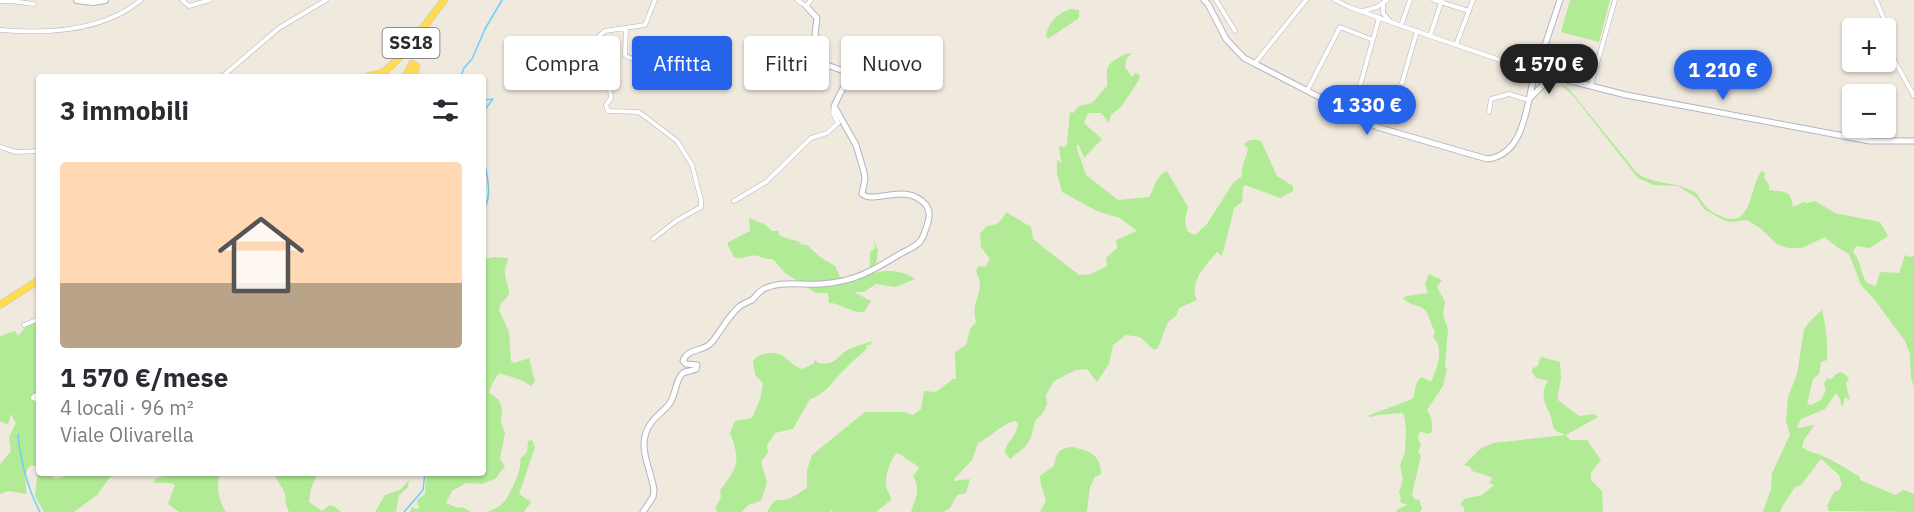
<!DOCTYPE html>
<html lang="it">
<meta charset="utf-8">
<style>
body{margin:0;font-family:"IBM Plex Sans",sans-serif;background:#f7f7f7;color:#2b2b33;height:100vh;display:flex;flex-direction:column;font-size:22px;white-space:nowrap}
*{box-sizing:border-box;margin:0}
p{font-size:20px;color:#7c7c81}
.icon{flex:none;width:33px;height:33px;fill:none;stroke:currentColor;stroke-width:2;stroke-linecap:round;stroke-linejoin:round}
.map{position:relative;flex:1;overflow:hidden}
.sheet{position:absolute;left:36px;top:74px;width:450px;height:402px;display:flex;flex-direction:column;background:#fff;border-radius:6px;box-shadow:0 2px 4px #0004}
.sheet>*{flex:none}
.hud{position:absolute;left:504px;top:36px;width:570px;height:54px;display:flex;gap:12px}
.controls{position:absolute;left:1842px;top:18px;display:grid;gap:12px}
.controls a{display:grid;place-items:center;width:54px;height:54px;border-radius:6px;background:#fff;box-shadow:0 2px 4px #0004;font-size:30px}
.price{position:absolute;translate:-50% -51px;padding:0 14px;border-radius:21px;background:#2563eb;color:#fff;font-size:20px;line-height:39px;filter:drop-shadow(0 2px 3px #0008)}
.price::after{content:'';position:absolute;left:50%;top:36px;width:18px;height:14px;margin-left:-9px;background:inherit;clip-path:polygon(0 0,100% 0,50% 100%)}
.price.on{background:#222;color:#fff}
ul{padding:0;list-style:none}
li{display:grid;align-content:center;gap:12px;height:318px;padding:0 24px}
li span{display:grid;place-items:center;height:186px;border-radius:6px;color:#555}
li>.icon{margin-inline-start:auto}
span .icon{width:108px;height:108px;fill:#fffc;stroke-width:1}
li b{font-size:26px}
h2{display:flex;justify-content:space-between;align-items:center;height:72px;padding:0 24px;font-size:26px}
.tag{padding:0 21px;border-radius:6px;background:#fff;box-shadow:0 2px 4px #0004;font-size:21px;line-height:54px}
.tag.on{background:#2563eb;color:#fff}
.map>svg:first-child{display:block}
.green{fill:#b1eb96}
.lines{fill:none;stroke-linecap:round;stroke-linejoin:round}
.stream{stroke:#68d0fb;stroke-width:1.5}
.minor-casing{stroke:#b2b4c2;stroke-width:5}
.tertiary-casing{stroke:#b2b4c2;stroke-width:7}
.secondary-casing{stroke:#b2b4c2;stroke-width:8}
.primary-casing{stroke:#c8c8c8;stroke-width:8}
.minor{stroke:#fff;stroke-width:4}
.tertiary{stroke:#fff;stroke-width:5}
.secondary{stroke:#fff;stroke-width:6}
.primary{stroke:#ffdb54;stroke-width:7}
.labels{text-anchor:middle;stroke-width:6;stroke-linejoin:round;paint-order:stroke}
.shield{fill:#fff;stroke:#6c6c6c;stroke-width:1.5}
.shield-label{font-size:18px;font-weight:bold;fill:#2d2d2d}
</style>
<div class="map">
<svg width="1914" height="512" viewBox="0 0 1914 512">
<rect width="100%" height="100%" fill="#f0e9de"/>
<path class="green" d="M1570 0H1610L1599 42 1561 32Z
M1070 9 1079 10V18L1048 39 1046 35C1050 20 1056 15 1070 9Z
M1132 53 1126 59 1125 67 1132 77 1135 73 1140 75 1139 80 1121 107 1111 115 1109 123 1101 113H1088L1084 123 1102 139 1084 158 1079 145 1076 146 1086 175 1118 200 1149 197C1155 188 1155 176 1167 171L1188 207 1185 220 1187 231 1195 235 1207 224 1233 183 1242 176C1241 166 1246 159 1248 149L1244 144C1249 139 1255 139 1261 141L1277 176 1293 186V191L1280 198 1245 185 1243 188 1242 202 1234 208C1230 225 1227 238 1222 256L1217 252C1207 264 1188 282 1197 300L1179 308 1176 316 1168 322 1158 348 1154 350 1140 337 1126 335 1113 345 1109 364 1097 382 1087 369 1076 370 1054 381 1046 395 1047 404 1043 413 1035 421 1031 438 1025 447 1010 459 1005 452C1006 441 1018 436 1018 423L1015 421C1000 425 991 437 978 443L972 460 954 479V481L970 479 966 493 957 495 950 508 943 512H911C916 497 921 490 913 476L919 469 917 466C912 463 901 454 897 453 890 459 885 476 886 486 887 492 891 494 891 500L876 512H834L830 510 831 512H767C777 494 777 503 790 498 796 496 801 491 807 488V470L812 455 865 412H904L913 415 921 409 924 391 936 392 953 379H956L955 352 966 345 970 329 976 322C971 303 980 298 980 284 980 280 977 275 976 270L979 266 985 267 990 259 981 247 980 234 987 226C997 226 1001 222 1006 212L1031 227 1033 239 1079 275 1091 274 1107 266 1106 258 1117 248 1116 240 1137 231 1120 218 1099 212 1062 192 1057 173V160L1061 163 1059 146 1064 147 1067 144 1070 112 1073 113 1079 106 1092 103 1107 86C1108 81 1106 75 1107 70 1109 61 1123 54 1132 53Z
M1559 82 1569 89 1637 173C1655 186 1674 180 1694 192 1700 196 1701 202 1706 207 1714 214 1730 223 1740 217 1753 207 1752 182 1762 171L1765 173 1764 178 1769 185V190C1783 192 1791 189 1793 207L1804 202 1807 203 1815 201 1835 213 1880 222 1888 236 1870 248 1856 246 1853 252C1861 261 1860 273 1867 283L1876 286 1880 272 1899 273 1905 255 1910 257 1914 256V387L1911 378 1910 354 1905 341 1874 299 1861 285 1849 254 1837 247 1825 237 1802 248H1789L1777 244 1760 228 1747 220 1731 222 1723 220 1704 209 1696 197 1678 186 1654 185 1638 178 1575 98Z
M749 218 766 225 772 231H778L780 236 803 243 796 244 807 245 820 257 835 266 840 277H849L870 267V252L875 248 874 241 878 250 875 273C887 269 904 271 915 279L895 287 876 284 864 292H854L871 301 864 312C850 313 839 302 829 303L828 293H816L785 273 773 259C764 260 759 254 750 256 743 257 742 260 734 257L727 243 750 231Z
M494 257 508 258C508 265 504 266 505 273 506 291 516 290 500 305L499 310 509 332 511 361 514 363 529 358 535 382 531 386 521 380 499 373 493 382 489 392 499 400 502 409 501 422 505 433 500 459 505 466 495 479 482 484 466 483 452 491 446 503 458 508 462 507 471 512H410L412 507 415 509 419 508 417 500 425 494 426 473 483 472V314L485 313 483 310V260Z
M1429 274 1442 280 1437 287 1445 302 1443 315 1448 329 1445 365 1447 369 1443 386 1427 410C1431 416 1434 425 1431 433L1427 434 1420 431 1418 438 1421 445 1418 452 1421 456 1412 494 1415 500 1419 499 1422 509 1420 512H1397L1396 510 1408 505 1400 502 1401 499 1399 493 1403 479 1400 465 1405 452 1406 431 1404 415 1402 413 1378 415 1371 417 1367 416 1410 400 1414 397C1415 390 1415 381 1422 377L1431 382C1437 368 1445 350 1433 337L1435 332C1431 325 1430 316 1425 310 1419 304 1408 305 1403 298L1407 296 1428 293 1425 284Z
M1822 310C1826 326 1828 343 1827 360L1821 362 1819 374 1813 379 1807 404 1811 405 1821 400 1826 390 1824 384 1827 378 1832 379C1838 370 1842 371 1849 378L1846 384 1850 400 1845 397 1843 406 1841 405 1840 398 1836 393 1825 409 1801 419 1797 427 1800 428 1812 425 1814 426 1804 440 1802 447C1809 453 1817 453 1825 457 1836 462 1849 470 1860 477V480L1895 495 1904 490 1914 494V512L1829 511 1827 506 1834 492 1839 490 1842 484 1839 475 1821 459 1801 485 1795 487 1783 505 1780 512H1763L1771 489 1772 473 1790 435 1786 421 1788 397 1797 374 1804 330 1809 322Z
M39 319V394L34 396 39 400V467L31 465C22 473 27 483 26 494L9 491 0 494V464L11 451 9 437 16 423 11 414 8 425 0 421V336L15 331 18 336 26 327Z
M873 341 870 345H866L867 348C861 355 853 360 846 368 833 380 828 393 810 399L793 429 775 433 767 445 768 453 761 462 767 482 761 501 748 505 742 512H718L715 509 721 497 720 490C738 467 741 461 730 433L735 421 752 418 760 400 763 383 755 375 753 361C757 356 759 355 765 354 787 349 786 365 803 369L814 363 815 359 818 363C836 366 837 356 849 349 856 346 866 343 873 341Z
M1542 357 1560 362 1561 379 1558 394V400L1579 416 1594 414 1598 417 1566 435 1570 440H1587L1601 460 1591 473V480L1602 491 1603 512H1464V507L1460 505 1464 499 1482 495 1494 485 1489 483 1492 479 1491 477 1472 471 1470 467 1464 465 1480 449 1493 443 1566 435 1556 431C1551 425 1553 419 1549 412 1544 403 1540 389 1549 381L1536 378 1532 372 1533 368 1538 366 1539 360Z
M532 440 535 447 519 494 531 502 524 512H488C493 509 500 507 504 502 510 495 523 467 520 459L527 452 528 441Z
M1072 447C1089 451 1101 454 1101 474L1095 477 1090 487 1087 512H1040L1046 501 1041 484 1040 476 1054 466C1056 453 1059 448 1072 447Z
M38 469 39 472 46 473 56 479 74 473H113L97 495 74 512H44L35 496Z
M180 472 220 473C216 487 218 499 226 512H179L168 504 175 485 170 483H155L154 479Z
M273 473H318L311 488 309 502 322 511 330 505 335 507 341 512H289L286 505 285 493Z
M409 480 408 487 399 495 396 512H375L385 495 400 490Z"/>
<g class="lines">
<path class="stream" d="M461 76 464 68 472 59 485 29 502 0
M483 100 493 99 483 112
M483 156C486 172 494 197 483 209
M19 434 18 436C21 462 28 489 40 512
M404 512 423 490 425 472"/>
<defs>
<path id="minor" d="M182 0 189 6 210 0
M797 0 806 6 811 0
M1216 0 1235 31
M1335 0 1349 7 1430 36 1532 71
M1434 0 1469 11
M1876 0 1884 19 1893 58 1914 96
M0 1H11
M11 1 34 4
M1383 4V13L1389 20
M1363 11 1377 7 1387 0
M1401 26 1410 0
M626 28 625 55C639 66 660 54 675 61L676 67 671 73
M0 30C46 34 104 31 141 0
M1430 36 1442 0
M1456 45 1473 0
M1255 63 1306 0
M223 76 279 28 326 0
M609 81 611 98 606 105 608 111 638 112 643 115 677 141 692 165 701 200V207L676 221 653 239
M619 82 604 80 594 73 598 37 605 31 645 25 655 0
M1402 83 1417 31
M1591 85 1615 0
M1307 91 1340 27 1373 40
M1489 112 1491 99 1509 94 1529 100
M1352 114 1379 18
M0 147 16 152 39 151
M734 201 766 182 811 138 827 133 838 123 833 113 834 106
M24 325 39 319
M39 394 34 396 33 398 39 400"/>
<path id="tertiary" d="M1204 0 1208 4 1226 39 1244 58 1377 127 1487 159C1523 155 1526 110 1533 81L1532 71 1626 95 1870 141H1914
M1536 72 1560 0
M1529 99 1546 82 1550 75 1545 66 1543 56
M643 512 653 497 654 490C651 468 635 445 651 423 657 415 665 410 670 403 676 394 676 378 683 373 687 371 692 371 696 369L697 365 686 364 683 361C687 348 704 352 712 342 721 331 728 316 740 306 743 304 748 302 752 300 756 296 760 290 766 288 782 281 803 285 820 284 854 282 872 271 900 254 912 247 921 246 925 231 928 223 932 213 926 205 906 181 874 205 862 194L865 179 864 172 856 145 834 106 848 78 844 71 824 64 822 50 815 34 817 18 806 6"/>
<path id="secondary" d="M77 0 93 2 105 0"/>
<path id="primary" d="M369 76C374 75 379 74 383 72 397 65 433 15 444 0
M406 76 412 64 416 66 414 76
M0 305 39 280"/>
</defs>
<use href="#minor" class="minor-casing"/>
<use href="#tertiary" class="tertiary-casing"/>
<use href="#secondary" class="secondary-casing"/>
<use href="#primary" class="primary-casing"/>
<use href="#minor" class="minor"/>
<use href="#tertiary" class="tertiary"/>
<use href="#secondary" class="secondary"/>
<use href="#primary" class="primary"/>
</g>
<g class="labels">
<rect class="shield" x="382.5" y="28" width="57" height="30" rx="4.5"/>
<g class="shield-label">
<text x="411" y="49">SS18</text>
</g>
</g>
</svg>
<div class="controls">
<a>+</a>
<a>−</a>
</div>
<b class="price on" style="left:1549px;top:95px">1 570 €</b>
<b class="price" style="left:1723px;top:101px">1 210 €</b>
<b class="price" style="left:1367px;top:136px">1 330 €</b>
<div class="hud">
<a class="tag">Compra</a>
<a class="tag on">Affitta</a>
<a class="tag">Filtri</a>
<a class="tag">Nuovo</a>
</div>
<section class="sheet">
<h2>3 immobili<svg class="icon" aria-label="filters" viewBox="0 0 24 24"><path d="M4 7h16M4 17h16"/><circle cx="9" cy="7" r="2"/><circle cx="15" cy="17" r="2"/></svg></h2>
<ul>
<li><span style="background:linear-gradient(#ffd9b3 65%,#b9a48a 0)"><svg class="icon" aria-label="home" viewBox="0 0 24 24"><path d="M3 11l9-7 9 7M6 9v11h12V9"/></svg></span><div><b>1 570 €/mese</b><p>4 locali · 96 m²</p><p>Viale Olivarella</p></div></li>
</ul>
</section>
</div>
